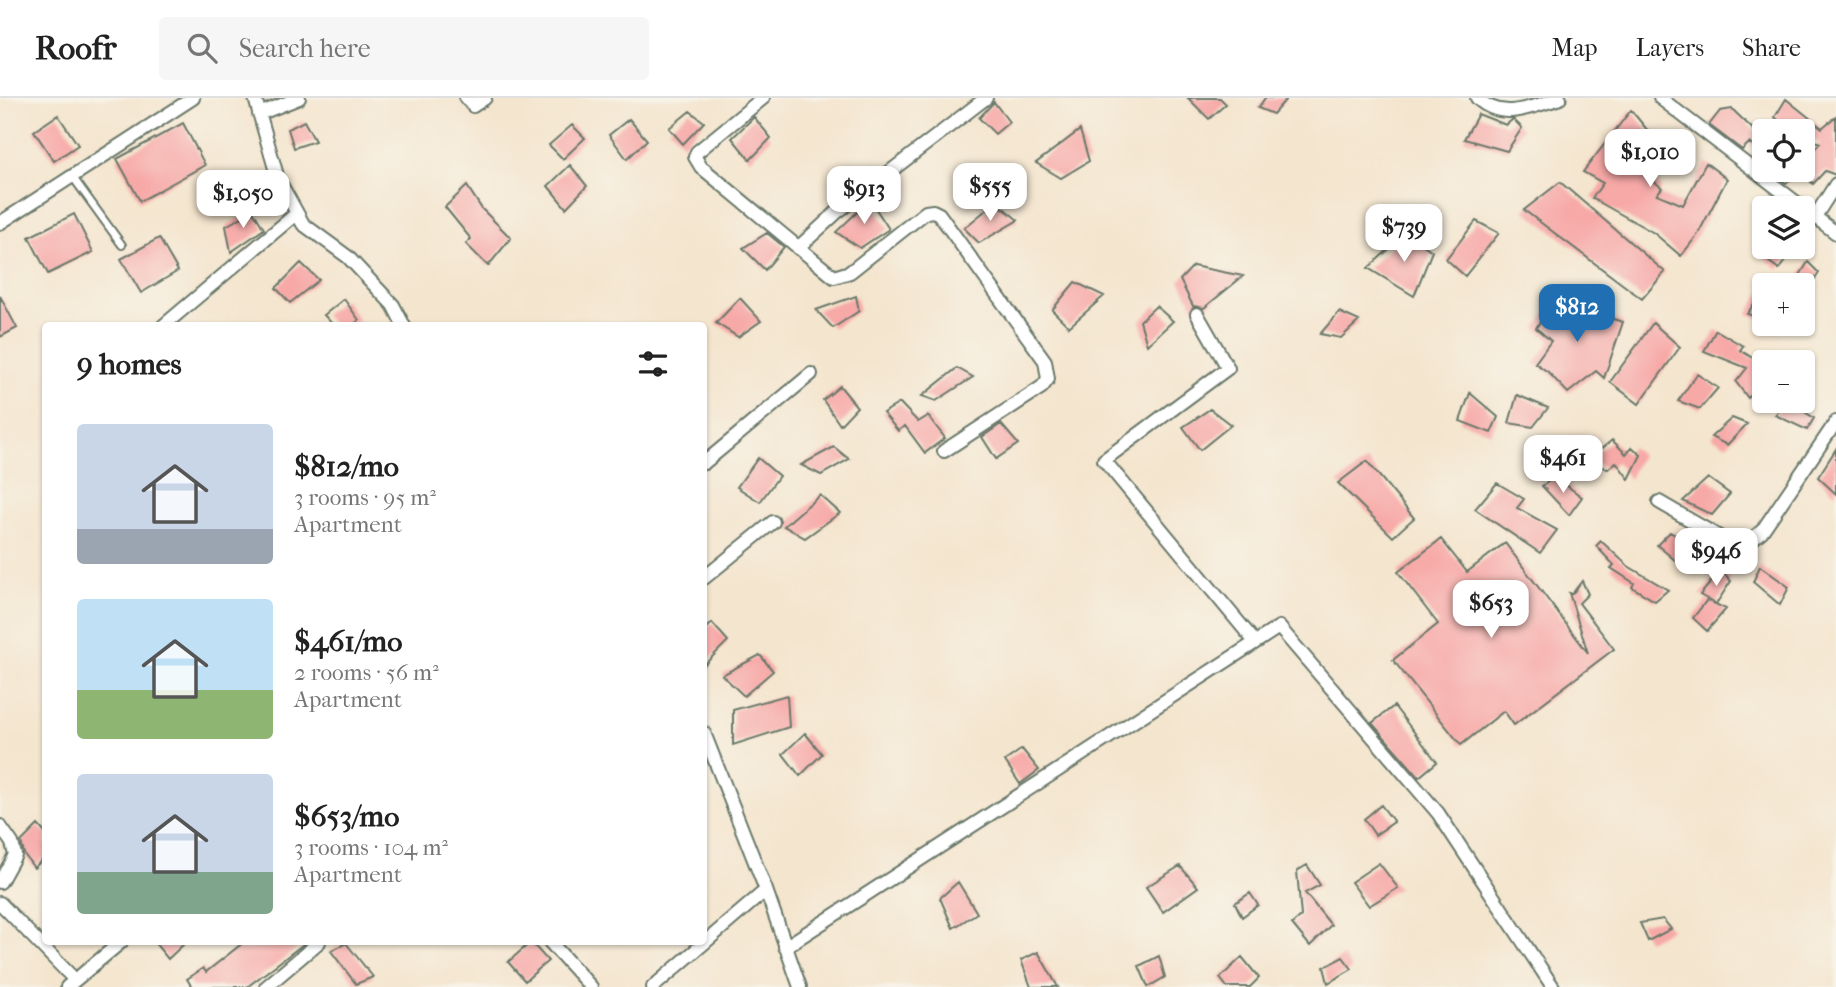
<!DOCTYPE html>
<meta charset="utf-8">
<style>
body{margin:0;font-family:"IM FELL French Canon",serif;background:#f6f6f6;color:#222;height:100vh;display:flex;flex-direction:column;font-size:26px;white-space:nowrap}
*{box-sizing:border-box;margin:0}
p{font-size:23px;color:#767676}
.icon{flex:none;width:38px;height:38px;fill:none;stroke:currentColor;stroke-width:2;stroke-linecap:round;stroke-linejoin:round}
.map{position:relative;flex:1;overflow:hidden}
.sheet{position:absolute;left:42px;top:224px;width:665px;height:623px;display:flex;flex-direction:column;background:#fff;border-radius:7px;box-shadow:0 2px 5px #0004}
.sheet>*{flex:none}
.tools{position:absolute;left:1752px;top:21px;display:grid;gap:14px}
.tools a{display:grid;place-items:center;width:63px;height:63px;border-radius:7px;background:#fff;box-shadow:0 2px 5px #0004;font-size:35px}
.price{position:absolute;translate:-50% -60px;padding:0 16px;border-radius:14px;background:#fff;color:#222;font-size:23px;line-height:46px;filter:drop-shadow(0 2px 4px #0008)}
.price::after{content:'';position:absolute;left:50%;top:42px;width:21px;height:16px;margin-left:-10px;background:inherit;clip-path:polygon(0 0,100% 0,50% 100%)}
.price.current{background:#1f6fb2;color:#fff}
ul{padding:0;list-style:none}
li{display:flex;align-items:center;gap:21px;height:175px;padding:0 35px}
li span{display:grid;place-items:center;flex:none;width:196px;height:140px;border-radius:7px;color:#555}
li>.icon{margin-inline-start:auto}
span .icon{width:84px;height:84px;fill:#fffc;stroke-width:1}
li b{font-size:30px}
h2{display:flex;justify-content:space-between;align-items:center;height:84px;padding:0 35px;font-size:30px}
header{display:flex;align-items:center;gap:42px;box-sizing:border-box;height:98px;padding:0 35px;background:#fff;border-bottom:2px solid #e0e0e0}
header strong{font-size:33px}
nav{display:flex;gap:38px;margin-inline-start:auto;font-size:24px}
.search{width:490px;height:63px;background:#f6f6f6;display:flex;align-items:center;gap:18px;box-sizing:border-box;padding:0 24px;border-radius:7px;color:#767676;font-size:26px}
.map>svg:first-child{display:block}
.building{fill:#f7a9a7}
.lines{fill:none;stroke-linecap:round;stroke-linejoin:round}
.service-casing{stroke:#6a786a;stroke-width:10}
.minor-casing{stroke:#6a786a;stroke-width:16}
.service{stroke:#fff;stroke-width:6}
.minor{stroke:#fff;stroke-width:12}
</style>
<header>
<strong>Roofr</strong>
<div class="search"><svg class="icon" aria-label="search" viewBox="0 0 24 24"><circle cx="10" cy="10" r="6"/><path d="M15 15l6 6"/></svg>Search here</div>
<nav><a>Map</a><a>Layers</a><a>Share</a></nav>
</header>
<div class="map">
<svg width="1836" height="889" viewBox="0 0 1836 889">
<rect width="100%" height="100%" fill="#f7f3e8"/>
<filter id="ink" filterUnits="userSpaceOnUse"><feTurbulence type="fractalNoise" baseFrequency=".0143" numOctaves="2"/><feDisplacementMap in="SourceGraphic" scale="14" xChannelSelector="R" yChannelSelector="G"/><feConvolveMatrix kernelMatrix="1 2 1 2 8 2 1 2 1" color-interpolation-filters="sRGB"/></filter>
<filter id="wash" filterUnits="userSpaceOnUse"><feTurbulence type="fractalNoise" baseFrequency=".00686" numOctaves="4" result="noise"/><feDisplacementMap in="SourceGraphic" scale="28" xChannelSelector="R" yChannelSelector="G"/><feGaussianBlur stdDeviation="1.57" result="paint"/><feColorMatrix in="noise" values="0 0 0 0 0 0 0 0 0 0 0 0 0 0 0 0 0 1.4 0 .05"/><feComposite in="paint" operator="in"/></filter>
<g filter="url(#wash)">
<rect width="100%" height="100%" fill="#f4e5ce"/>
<g id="blocks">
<path class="building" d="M1188 0H1220L1226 6 1209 21Z
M1265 0H1287L1273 16 1258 10Z
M1786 1 1822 30 1836 18V77L1825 73 1813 86 1802 75 1786 85 1768 72H1802V64L1820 45 1802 38V33H1771L1779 23 1775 19Z
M994 4 1009 24 995 36 979 20Z
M1732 11 1764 42V54L1749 45 1742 52 1709 27 1720 13Z
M1631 12 1653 39 1632 64 1662 90 1657 96 1683 107 1706 65 1727 81 1698 136 1681 158 1654 135 1592 100 1603 85 1583 74Z
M690 13 704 24 683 46 669 30Z
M1478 16 1506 27 1513 21 1522 30 1507 53 1464 41Z
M58 17 78 47 54 63 34 33Z
M754 19 771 40 750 62 732 40Z
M629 21 647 42 627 61 609 37Z
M304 23 315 43 294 50 288 31Z
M183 25 205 67 140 103 117 61Z
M572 27 585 40 563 61 549 47Z
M1080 32 1089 63 1061 80 1036 65Z
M570 67 587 88 566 110 548 88Z
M1560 84 1665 174 1642 201 1524 112Z
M467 88 482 111 511 140 488 168 466 146 471 141 445 109Z
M870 102 889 131 860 150 836 134Z
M996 104 1018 122 979 145 964 130Z
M253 113 264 131 231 154 226 128Z
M74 116 93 154 48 176 29 139Z
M1476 123 1499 135 1465 178 1446 161Z
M767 135 784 149 765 172 743 150Z
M1407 135 1432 153 1414 198 1368 170Z
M159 140 178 173 141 195 121 161Z
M1768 149H1795L1779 171 1761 158Z
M1808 164 1819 175 1802 201V187H1794Z
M301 165 319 182 290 205 276 190Z
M1193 168 1243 178 1204 210 1193 208 1180 182Z
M1075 184 1104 198 1069 229 1052 212Z
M1764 191V221L1747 216Z
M0 198 17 230 0 239Z
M856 198 859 213 833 230 816 212Z
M740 200 761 223 738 239 716 225Z
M1572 200 1596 216 1623 224 1604 280 1596 273 1568 295 1548 274 1535 265 1551 243 1536 230 1548 211 1555 218Z
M344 201 359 222 352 228H334L324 217Z
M1156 208 1173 223 1147 247 1140 223Z
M1339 214 1359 223 1341 240 1320 236Z
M1653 225 1680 249 1639 306 1610 284Z
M1716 232 1743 248 1740 252 1764 267V285L1748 300 1736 284 1747 270 1704 253Z
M957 270 973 279 936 303 922 298Z
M1697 276 1718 290 1700 311 1678 303Z
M840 288 857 309 840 327 823 302Z
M1470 295 1498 319 1491 335 1460 323Z
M1517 297 1548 310 1533 329 1509 325Z
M1788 303 1814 320 1807 332 1775 317Z
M900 305 918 324 928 318 945 340 925 355 905 328 898 333 883 315Z
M1210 311 1231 327 1200 352 1183 329Z
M1732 320 1747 326 1727 347 1711 339Z
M1001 326 1018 346 996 361 982 339Z
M1612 342 1626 356 1632 349 1641 357 1629 381 1616 364 1608 371 1588 362Z
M834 349 849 361 821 377 801 367Z
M1836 351V396L1818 379Z
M758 360 779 378 760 404 737 389Z
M1367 363 1414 420 1393 439 1338 385Z
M1555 379 1582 399 1569 417 1542 388Z
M1708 380 1730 396 1712 417 1683 403Z
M1497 385 1524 401 1517 410 1557 432 1540 455 1475 411Z
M820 397 840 415 805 440 784 428Z
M1670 434 1697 449 1682 468 1657 447Z
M1441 441 1467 474 1505 445 1588 555 1569 495 1572 496 1582 483 1588 496 1579 505 1614 551 1514 627 1504 613 1461 647 1393 562 1438 526 1398 474Z
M1601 443 1628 468 1668 492 1655 503 1632 489 1634 485 1611 470 1614 467 1596 448Z
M1760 468 1789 489 1780 507 1753 484Z
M1721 472 1731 483 1716 506 1700 497Z
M1707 502 1726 511 1707 533 1693 520Z
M712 525 728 543 704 567V533Z
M760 557 773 573 744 598 722 577Z
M787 597 789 629 733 647V612Z
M1394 608 1437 664 1419 679 1372 625Z
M805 635 822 656 800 678 783 656Z
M1022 651 1039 672 1020 686 1005 663Z
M1381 707 1394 724 1375 737 1364 721Z
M38 727 46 736V758L34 770 24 756 21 744Z
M1379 765 1398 790 1369 808 1351 784Z
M1307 767 1320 787 1305 795 1331 827 1310 848 1292 826 1301 818 1297 773Z
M1180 768 1198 789 1163 814 1146 789Z
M958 784 977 815 953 830 940 800Z
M1250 795 1258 807 1242 819 1235 805Z
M1663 821 1671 831 1648 843 1640 825Z
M154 844H186L168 861Z
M244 844H306L247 889H192L187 881 203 870 206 874Z
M531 844 548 863 525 883 508 864Z
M346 845 373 879 356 886 331 853Z
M1038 854 1058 889H1031L1021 862Z
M1159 858 1165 879 1148 889 1139 868Z
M1242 859 1259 880 1250 889H1227L1220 880Z
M1343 859 1352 871 1328 885 1324 869Z"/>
</g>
</g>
<g filter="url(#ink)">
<use href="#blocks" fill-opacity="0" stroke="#6a786a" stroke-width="2"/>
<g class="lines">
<defs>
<path id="service" d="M72 78 122 147"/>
<path id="minor" d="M255 0 278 81 303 126 348 159 393 207 404 228
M466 0 473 8 485 0
M763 0 697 54 695 59 701 69 834 179 850 174 926 114 933 113 939 116 1045 263 1048 281 1042 289 944 353
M1477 0C1502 24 1531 9 1560 0
M1660 0 1836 135
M259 16 299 0
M1816 117 1836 86
M0 125 193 0
M798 150 836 115 986 0
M1197 216 1228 270 1104 362 1255 544
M163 228 297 115
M704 365 811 276
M1659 404 1728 444 1745 447 1762 433 1836 324
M704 480 773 424
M704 635 766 792 800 889
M0 728 12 745 15 757 0 784
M0 805 75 882
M550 844 591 889
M785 849 1279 529 1438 715 1553 889
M67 889 121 844
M266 889 319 844
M653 889 766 792"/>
</defs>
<use href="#service" class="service-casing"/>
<use href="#minor" class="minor-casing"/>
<use href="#service" class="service"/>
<use href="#minor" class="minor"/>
</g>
</g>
</svg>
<div class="tools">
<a><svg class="icon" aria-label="locate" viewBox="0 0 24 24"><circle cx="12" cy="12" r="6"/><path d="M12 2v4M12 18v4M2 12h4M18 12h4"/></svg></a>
<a><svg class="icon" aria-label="layers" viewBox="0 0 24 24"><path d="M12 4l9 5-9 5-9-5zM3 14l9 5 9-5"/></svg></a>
<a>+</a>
<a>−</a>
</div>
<b class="price" style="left:1650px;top:91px">$1,010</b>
<b class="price" style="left:990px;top:125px">$555</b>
<b class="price" style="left:864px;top:128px">$913</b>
<b class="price" style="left:243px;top:132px">$1,050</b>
<b class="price" style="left:1404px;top:166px">$739</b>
<b class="price current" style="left:1577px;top:246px">$812</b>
<b class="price" style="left:1563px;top:397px">$461</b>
<b class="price" style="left:1716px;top:490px">$946</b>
<b class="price" style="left:1491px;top:542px">$653</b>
<section class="sheet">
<h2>9 homes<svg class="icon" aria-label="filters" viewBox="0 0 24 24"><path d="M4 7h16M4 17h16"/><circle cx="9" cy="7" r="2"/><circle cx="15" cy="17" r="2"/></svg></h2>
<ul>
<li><span style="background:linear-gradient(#c9d6e8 75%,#9aa5b1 0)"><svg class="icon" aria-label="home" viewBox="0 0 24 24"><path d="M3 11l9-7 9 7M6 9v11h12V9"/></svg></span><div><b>$812/mo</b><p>3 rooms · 95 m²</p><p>Apartment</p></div></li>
<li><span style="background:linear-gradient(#bfe0f5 65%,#8fb573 0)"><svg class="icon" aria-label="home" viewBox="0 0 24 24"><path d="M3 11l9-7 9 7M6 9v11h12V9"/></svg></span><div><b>$461/mo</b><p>2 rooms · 56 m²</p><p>Apartment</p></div></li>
<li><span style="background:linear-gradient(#c9d6e8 70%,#7fa58c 0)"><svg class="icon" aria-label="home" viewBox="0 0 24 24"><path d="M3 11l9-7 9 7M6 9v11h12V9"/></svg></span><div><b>$653/mo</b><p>3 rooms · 104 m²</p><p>Apartment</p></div></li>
</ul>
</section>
</div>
